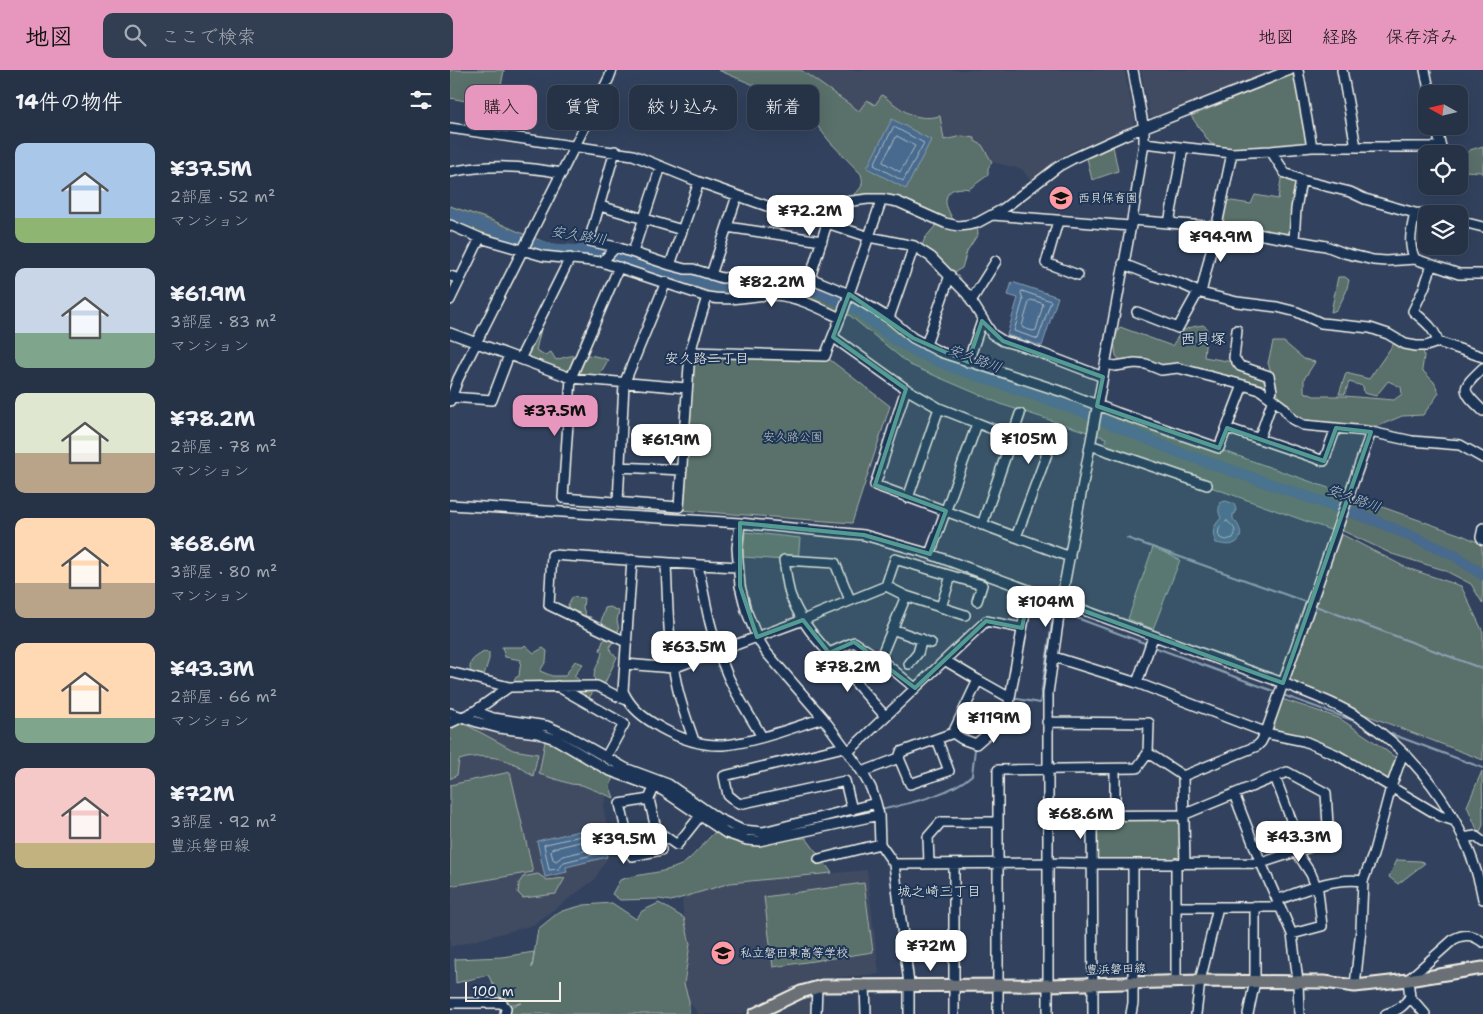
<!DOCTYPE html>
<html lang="ja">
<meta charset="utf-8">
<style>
body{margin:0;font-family:"Shantell Sans","Klee One",sans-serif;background:#323e51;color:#f1f3f6;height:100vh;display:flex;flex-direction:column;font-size:19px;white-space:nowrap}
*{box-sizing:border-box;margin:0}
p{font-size:16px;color:#a4aab3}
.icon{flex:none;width:28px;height:28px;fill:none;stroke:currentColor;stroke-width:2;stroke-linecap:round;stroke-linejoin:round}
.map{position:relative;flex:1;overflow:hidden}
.sheet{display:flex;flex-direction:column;background:#263246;width:450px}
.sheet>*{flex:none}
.banner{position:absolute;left:15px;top:15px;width:475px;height:45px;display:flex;gap:10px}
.needle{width:32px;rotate:278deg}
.controls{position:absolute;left:968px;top:15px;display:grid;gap:10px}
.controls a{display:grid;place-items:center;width:50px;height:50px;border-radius:10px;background:#263246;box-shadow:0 5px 20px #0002,0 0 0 1px #424d5f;font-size:25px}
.scale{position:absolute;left:15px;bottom:12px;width:96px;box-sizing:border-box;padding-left:5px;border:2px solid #f4f1e8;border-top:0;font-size:14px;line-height:18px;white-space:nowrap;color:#f4f1e8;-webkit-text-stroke:4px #1d3557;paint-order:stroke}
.price{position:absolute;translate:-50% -42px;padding:0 11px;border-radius:10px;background:#fff;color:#222;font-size:16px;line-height:32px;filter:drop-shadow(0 1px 2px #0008)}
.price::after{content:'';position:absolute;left:50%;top:30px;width:15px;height:11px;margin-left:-8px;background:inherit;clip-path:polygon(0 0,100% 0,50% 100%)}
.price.selected{background:#e797bd;color:#111}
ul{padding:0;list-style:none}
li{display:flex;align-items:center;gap:15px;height:125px;padding:0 15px}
li span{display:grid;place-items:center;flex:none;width:140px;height:100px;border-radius:10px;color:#555}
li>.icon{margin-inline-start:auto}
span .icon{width:60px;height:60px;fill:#fffc;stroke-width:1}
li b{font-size:21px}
h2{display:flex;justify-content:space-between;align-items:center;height:60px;padding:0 15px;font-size:21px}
.tag{padding:0 18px;border-radius:10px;background:#263246;box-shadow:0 5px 20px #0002,0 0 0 1px #424d5f;font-size:18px;line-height:45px}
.tag.selected{background:#e797bd;color:#111}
header{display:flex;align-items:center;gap:30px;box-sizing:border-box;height:70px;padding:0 25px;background:#e797bd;color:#111}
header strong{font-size:24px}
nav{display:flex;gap:28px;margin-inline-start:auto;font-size:18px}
.search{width:350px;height:45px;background:#323e51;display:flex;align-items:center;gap:12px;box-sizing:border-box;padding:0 18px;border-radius:10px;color:#a4aab3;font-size:19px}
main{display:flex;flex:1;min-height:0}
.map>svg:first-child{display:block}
.built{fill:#404b62}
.green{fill:#5a6f6a;stroke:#a7b0a9}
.water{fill:#476a8e;stroke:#8ca0b2}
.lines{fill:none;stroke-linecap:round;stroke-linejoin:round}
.shore{stroke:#afbbc4;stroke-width:1}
.stream{stroke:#8ca0b2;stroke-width:2}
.river{stroke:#476a8e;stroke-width:11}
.minor-casing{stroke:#f4f1e8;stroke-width:12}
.major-casing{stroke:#f4f1e8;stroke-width:15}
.minor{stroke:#1d3557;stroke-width:9}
.major{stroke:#6a7074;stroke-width:11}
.marked{fill:#549b93;fill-opacity:0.2;stroke:#549b93;stroke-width:4;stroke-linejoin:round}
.labels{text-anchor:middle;stroke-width:4;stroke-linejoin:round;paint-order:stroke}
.poi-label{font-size:12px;fill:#f4f1e8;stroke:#1d3557;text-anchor:start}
.park-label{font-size:12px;fill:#bec4bc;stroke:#1d3557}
.street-label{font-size:12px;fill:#f4f1e8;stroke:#1d3557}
.water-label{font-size:14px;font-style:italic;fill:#b7c2c8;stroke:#1d3557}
.neighbourhood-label{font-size:14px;fill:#f4f1e8;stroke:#1d3557}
.quarter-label{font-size:15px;fill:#f4f1e8;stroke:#1d3557}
</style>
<header>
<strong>地図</strong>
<div class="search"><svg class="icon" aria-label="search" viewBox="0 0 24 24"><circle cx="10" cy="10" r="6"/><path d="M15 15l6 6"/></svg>ここで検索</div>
<nav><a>地図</a><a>経路</a><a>保存済み</a></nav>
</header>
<main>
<section class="sheet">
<h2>14件の物件<svg class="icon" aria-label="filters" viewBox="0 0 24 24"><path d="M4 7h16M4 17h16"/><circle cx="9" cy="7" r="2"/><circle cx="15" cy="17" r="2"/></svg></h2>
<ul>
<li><span style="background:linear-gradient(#a9c7e8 75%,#8fb573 0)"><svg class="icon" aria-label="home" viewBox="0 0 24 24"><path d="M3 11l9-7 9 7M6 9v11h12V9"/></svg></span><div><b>¥37.5M</b><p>2部屋 · 52 m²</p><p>マンション</p></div></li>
<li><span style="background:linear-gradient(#c9d6e8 65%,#7fa58c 0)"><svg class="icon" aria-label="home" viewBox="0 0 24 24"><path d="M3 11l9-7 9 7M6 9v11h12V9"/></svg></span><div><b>¥61.9M</b><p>3部屋 · 83 m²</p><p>マンション</p></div></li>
<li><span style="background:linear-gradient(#dfe7d0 60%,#b9a48a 0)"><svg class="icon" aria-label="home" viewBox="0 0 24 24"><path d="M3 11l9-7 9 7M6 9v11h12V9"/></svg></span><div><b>¥78.2M</b><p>2部屋 · 78 m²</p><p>マンション</p></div></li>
<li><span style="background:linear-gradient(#ffd9b3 65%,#b9a48a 0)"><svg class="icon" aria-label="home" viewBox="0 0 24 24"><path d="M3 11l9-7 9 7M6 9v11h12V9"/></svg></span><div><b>¥68.6M</b><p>3部屋 · 80 m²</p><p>マンション</p></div></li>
<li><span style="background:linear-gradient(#ffd9b3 75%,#7fa58c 0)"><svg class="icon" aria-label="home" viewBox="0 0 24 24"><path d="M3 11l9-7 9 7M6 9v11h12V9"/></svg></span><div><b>¥43.3M</b><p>2部屋 · 66 m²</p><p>マンション</p></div></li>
<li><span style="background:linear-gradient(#f6c9c9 75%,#c2b280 0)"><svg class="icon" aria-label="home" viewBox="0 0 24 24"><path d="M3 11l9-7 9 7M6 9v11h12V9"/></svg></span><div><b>¥72M</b><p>3部屋 · 92 m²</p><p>豊浜磐田線</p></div></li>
</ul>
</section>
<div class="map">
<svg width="1033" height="944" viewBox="0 0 1033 944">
<rect width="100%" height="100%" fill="#32425e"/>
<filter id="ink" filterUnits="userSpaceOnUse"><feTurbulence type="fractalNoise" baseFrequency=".02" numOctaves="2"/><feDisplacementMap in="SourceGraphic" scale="10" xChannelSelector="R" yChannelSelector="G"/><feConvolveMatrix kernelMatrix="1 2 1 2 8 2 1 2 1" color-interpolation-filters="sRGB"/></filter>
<g filter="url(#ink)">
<path class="built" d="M268 0H674L685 51 682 56 621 81 580 110 572 99 542 92 538 98V105L519 119 508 117 504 119 498 127 496 133 505 155 476 145 455 130 443 125 404 124 411 118 413 108 411 104 380 72 362 49 330 26Z
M691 0H826L707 49 700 46Z
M30 653 98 674 158 700 163 708 153 737 162 780 144 810 83 855 0 877V670L3 666Z
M417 800 429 904 363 909 291 944H248L232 921 238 901 232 828 273 814Z
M367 917 366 944H305Z"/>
<path class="green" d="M0 0H54L47 37 0 28Z
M268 0H351L409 41 417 30 425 35 432 25C453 40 463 52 490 46L494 70 512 66 525 68V71L532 75 542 92 538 98V105L519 119C509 117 495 118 496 133 497 140 503 149 506 155L527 153 528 164 517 181 512 198 500 205 470 180 475 168 487 154C458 130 444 119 405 127L404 124C412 119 414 113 411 104L380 72 362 49 343 34 330 26Z
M848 2 862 75 777 80 760 73 741 46Z
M663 76 668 101 642 110 637 88Z
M1033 76V105L1031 102 1014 101 1012 95 1013 86 1020 80Z
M832 103 850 113 841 170 767 155 775 130 801 134 805 125 828 129Z
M0 136C17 142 34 147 51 154 81 167 112 184 146 173L275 208H360L406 228 472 274 1014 466 1032 474 1033 534 1021 514 994 500 942 484 891 460 887 462 957 498 1011 516 1033 562V690L833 613 886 462 655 379 656 368 553 335 460 295 399 245 390 248 346 229H267L172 198 93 186 0 155Z
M888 207H895L899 210 896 222 887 240 881 242Z
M753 255 757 258 754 287 788 293 820 310V326L728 298 675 294 666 286 664 270 670 257 722 276C732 260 733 258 753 255Z
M85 258 91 259 86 280 95 285 101 282 106 290C125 283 140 283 158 290L150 304 136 310 70 289Z
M947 269 973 276 974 286 972 300 984 312 989 323 973 345 952 346 928 356 871 357 852 351 829 328 818 293 823 272H834L854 289 865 292 854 309V322L864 326H894L944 330 952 324 951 317 938 311 926 326 914 323 913 316 899 312 895 324H889L896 303 919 309Z
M240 282 375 286 440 336 402 453 230 440Z
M295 462 350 468 348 491 293 487Z
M703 477 730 490 703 559 678 549Z
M122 527 134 528 133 538 136 546 141 547 140 552 119 541 118 535Z
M160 537 169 541 167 550 169 560 166 562 160 561 151 552 155 538Z
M158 567 164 571 160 576 161 582 167 587 155 613 147 616 136 632 106 615 68 613 64 611 65 608 69 606 71 590 55 587 52 577H73L75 575 84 583 93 578 97 581 96 591 90 601 102 606H115L125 591 133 594 124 606 134 614 147 615C139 601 150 596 152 582L150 580 153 571Z
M34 582 39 583V589L34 605 27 607 21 606C18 591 22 589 34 582Z
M832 629 889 648 919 668 950 691 942 715 870 678 820 664Z
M13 653 63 680 88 684 83 706C77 702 72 698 67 695 49 686 27 684 9 690L7 705 0 709V655Z
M96 666 164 703 160 717 164 728 132 715 121 714 89 704Z
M1032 701 1033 755 1029 764 1017 736Z
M60 702 83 802 0 816V715Z
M728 748 730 750 731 788 728 790 648 792 645 789 644 752 646 750Z
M265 762 311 770 356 768 382 803 280 813 221 831 209 829 170 830 162 824 170 810C190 803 212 804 231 795 240 791 257 769 265 762Z
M947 790 970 791 975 793 948 814 939 807Z
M88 804 97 810 115 808 106 824 73 828 68 823 69 813 73 807Z
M414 813 423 882 323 897 314 827Z
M162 833 186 849 192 841 209 833 234 848 240 874 234 914 239 931V944H55L56 938 72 933 54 935 38 905 6 913 5 889 52 887 84 882 82 898 88 859 109 842 134 835Z"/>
<path class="water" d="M442 49 481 70 456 119 417 98Z
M562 212 608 227 592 276 557 265 568 228 558 225Z
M776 431 784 434 786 439 785 444H783V449C790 455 796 469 783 474 778 476 772 474 766 473 761 461 763 457 771 448 768 442 768 439 771 432Z
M150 756 157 787 116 797 117 802 95 807 87 771Z"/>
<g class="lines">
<path class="shore" d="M444 57 474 73 453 111 424 95Z
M447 66 465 76 450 102 433 92Z
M572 221 601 231 588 269 564 261 573 230 571 223Z
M581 230 592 233 593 235 586 260 583 261 573 258 572 256 579 232Z
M777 451C783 456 788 460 783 468L776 470 770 468C766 461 770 455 777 451Z
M145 763 147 765 150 783 114 792 109 799 99 800 94 775Z
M140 770 143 776 142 779 113 786 106 791 103 789 101 782 102 779Z"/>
<path class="stream" d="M677 468 859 533
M863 535 1033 599
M612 546 624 547 697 574
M704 577 826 622
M833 625 910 653
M562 628 590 633 603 546H607
M936 662 1033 698
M431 740C460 733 500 725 522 705L525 679 527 677
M360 755 424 741"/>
<path class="river" d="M0 143 83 174 104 179 151 182 260 215 274 217H303L320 212 341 214 365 220 406 239 444 269 473 285 502 297 631 341 728 382 924 450 1004 485 1033 505"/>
<defs>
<path id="minor" d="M848 0 862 77
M892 0 906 77
M975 0 980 24
M0 58 183 85 249 112 317 136 331 139 347 138 418 129H432L448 132 495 153 508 156 517 155 527 153 553 139 609 96 622 89 675 65 840 0
M694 73 782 83 821 81 862 77H991L986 56
M165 81 139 171 166 177 220 195 249 112
M821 81 835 103 851 110 900 122 915 129 965 143 979 144
M0 102C41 94 71 96 112 103
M150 136 232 160
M965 143C962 158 957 174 965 189
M543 145 680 156
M682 150 767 157 876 176 894 183 923 190 936 191 965 189 1009 204H1033
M608 151 596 193 628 205
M1009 151 1033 157
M377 153 419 167 464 176 481 187 517 224 542 264 553 271 575 277 653 307
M719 153 733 78
M0 155 30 168 93 186 152 192 257 227C282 232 300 225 323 225 347 226 369 238 390 248
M277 157 372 171
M844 170 846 139 851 110
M183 182 211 96
M152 192 166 177
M673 194 701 205 731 214 751 223 787 232 827 237 847 242 871 253 920 258 938 264 955 274 966 276H976L988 272 1033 287
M220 195 235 199H243L272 208 333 204 360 208 399 224 439 248 463 268 490 282 616 323 668 343 769 378 793 315 810 320 833 337 842 349 853 355 916 361 962 371 1010 375 1033 388
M982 195 974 218 963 241C974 251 984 257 988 272
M169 197 121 308 113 428 229 437 240 282 257 227
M261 205 287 126
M0 206 10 209
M360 208 383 134
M751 223 767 155 782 83
M0 230 30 168
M521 231 546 191
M687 242 728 258 748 222
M439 248 464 176
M787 260 784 288 790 296 819 306 822 321 820 326
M0 263 70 289 120 188
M383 267 456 319 489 338 598 381 566 467
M476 275 500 205
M240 282 375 286 393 241 432 129
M70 289 121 308 237 318
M518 292 532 251
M656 294 665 296 685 293 696 294 711 300 728 298 793 315
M1033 298C1011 319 1010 319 1033 341
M456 319 425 415 620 487
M1 327 42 330 59 285
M0 331 8 309 159 8 162 0
M777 358 874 391 886 358
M809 369 823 329
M640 375 757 415
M169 397 232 400
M458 428 489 338
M168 432 174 314 216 212
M0 435 290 453 414 465 480 484 833 613C860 624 888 634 913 650 973 689 1020 758 1033 829
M290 453 287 478 290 516 296 540 307 567 316 582 373 648 398 682 412 702 421 718 426 733 429 745 430 774 444 794 459 914V944
M532 455 570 344
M1033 458 1031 467 1033 470
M480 484 527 354
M182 490 173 621C181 639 194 648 211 658 229 668 252 676 273 675 303 673 344 657 373 648
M216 494C218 535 218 576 227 616 231 635 238 653 244 671
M248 495C255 531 261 566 275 599 284 623 300 645 312 667
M436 516 456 526 515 545
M400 530 385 493 334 490C336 501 337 514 340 524 348 547 363 566 379 583L404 572 430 589 465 618
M491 537 501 506
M442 559 481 573
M176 572 99 535 102 485C164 489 226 494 287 497
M379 583 435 646
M604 587 687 613 820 664 854 671 887 685 990 746 1005 751
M430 589 456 526
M496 591 528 610
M175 594 223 598 353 550 436 516 445 489 532 515 527 531
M459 594 468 583 472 569
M0 602 59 617
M687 613 703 567
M107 616 174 654 156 687
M25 641 59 617 147 616 169 627 177 630
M0 643 30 653 49 658 87 663 105 669 158 700 212 720 276 763 297 770 309 771 429 745
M0 653 25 641 43 648 97 656 113 663 175 698 218 714 267 748 292 760 313 762 426 733
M503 663 512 669 526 674 557 647 560 628
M394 677 274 706 278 725 289 734 395 711 402 740
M398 682 536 551 572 558
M698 683 733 706
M449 688 460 714 499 701 487 669
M412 702 449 688 451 682 503 663 528 610 560 628 579 521
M733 706 807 676 811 672 816 662 921 362
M733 706 735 793
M825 707 852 779
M784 724 811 793 842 864 848 911 849 944
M199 729 211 780 182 786 170 734 199 729 204 718
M642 746 643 944
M665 746V700
M207 761 227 775 250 746
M1013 768 1025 766 1033 772
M369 789 430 774
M479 793 478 767 491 752H548
M726 793V837
M444 794 597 793 643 794 811 793 879 771 876 723 837 702 733 745 597 746
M504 794V944
M913 811 923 785 941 717 953 683
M827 830C855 820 883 807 913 811L911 859 905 916
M842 864 872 856 868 821 861 804 846 781
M726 911V837H830
M415 915 416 944
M0 933H52L56 938 55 944
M366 944 367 917
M548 944V700L687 698 698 683 699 653 597 652
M598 944V623L611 532 682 150 694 73V59L683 0
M681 944 683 933V794
M746 944 750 911 768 837
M798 944 805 911V836
M936 944C948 940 953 937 960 927
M975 944 960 927 958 910 1004 869C1015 863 1023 865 1033 872"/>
<path id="major" d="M305 944 351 922 372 916 598 915 750 911 874 912 905 916 958 910 1033 898"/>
</defs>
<use href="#minor" class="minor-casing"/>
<use href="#major" class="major-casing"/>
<use href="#minor" class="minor"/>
<use href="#major" class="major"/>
</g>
</g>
<path class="marked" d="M399 224 463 268 518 292 532 251 553 271 653 307 647 336 769 378 777 358 874 391 886 358 921 362 833 613 579 521 572 558 536 551 465 618 404 572 379 583 353 550 307 567 290 516V453L414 465 480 484 496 441 425 415 456 319 383 267Z"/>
<defs>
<symbol id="school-disc" viewBox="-11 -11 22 22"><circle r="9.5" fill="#ff9aa2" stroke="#1d3557"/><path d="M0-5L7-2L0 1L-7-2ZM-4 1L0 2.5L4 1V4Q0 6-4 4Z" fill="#111"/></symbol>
</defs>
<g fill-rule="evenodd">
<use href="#school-disc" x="597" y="114" width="28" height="28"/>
<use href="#school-disc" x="259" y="869" width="28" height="28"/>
</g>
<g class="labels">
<g class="poi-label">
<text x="628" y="132">西貝保育園</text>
<text x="290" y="887">私立磐田東高等学校</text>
</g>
<g class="park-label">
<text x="343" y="371">安久路公園</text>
</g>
<g class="street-label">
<text transform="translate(666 899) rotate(-2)" y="4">豊浜磐田線</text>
</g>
<g class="water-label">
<text transform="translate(129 165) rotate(9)" y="5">安久路川</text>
<text transform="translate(525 288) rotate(21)" y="5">安久路川</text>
<text transform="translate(904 428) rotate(20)" y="5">安久路川</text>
</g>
<g class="neighbourhood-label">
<text x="257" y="293">安久路二丁目</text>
<text x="489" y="826">城之崎三丁目</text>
</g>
<g class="quarter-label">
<text x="753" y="274">西貝塚</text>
</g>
</g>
</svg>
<div class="controls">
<a><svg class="needle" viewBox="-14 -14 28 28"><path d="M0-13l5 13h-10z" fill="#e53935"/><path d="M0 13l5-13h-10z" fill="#a4aab3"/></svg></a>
<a><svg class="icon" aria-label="locate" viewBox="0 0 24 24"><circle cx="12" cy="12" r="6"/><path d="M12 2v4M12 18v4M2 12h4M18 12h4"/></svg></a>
<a><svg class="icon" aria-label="layers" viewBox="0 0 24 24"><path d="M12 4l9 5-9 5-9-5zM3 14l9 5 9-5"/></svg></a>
</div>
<div class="scale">100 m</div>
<b class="price" style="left:360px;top:167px">¥72.2M</b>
<b class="price" style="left:771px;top:193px">¥94.9M</b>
<b class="price" style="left:322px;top:238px">¥82.2M</b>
<b class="price selected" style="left:105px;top:367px">¥37.5M</b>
<b class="price" style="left:579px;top:395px">¥105M</b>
<b class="price" style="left:221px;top:396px">¥61.9M</b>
<b class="price" style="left:596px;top:558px">¥104M</b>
<b class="price" style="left:244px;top:603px">¥63.5M</b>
<b class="price" style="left:398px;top:623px">¥78.2M</b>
<b class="price" style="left:544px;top:674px">¥119M</b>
<b class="price" style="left:631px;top:770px">¥68.6M</b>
<b class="price" style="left:849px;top:793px">¥43.3M</b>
<b class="price" style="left:174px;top:795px">¥39.5M</b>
<b class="price" style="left:481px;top:902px">¥72M</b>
<div class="banner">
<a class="tag selected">購入</a>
<a class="tag">賃貸</a>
<a class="tag">絞り込み</a>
<a class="tag">新着</a>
</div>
</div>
</main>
